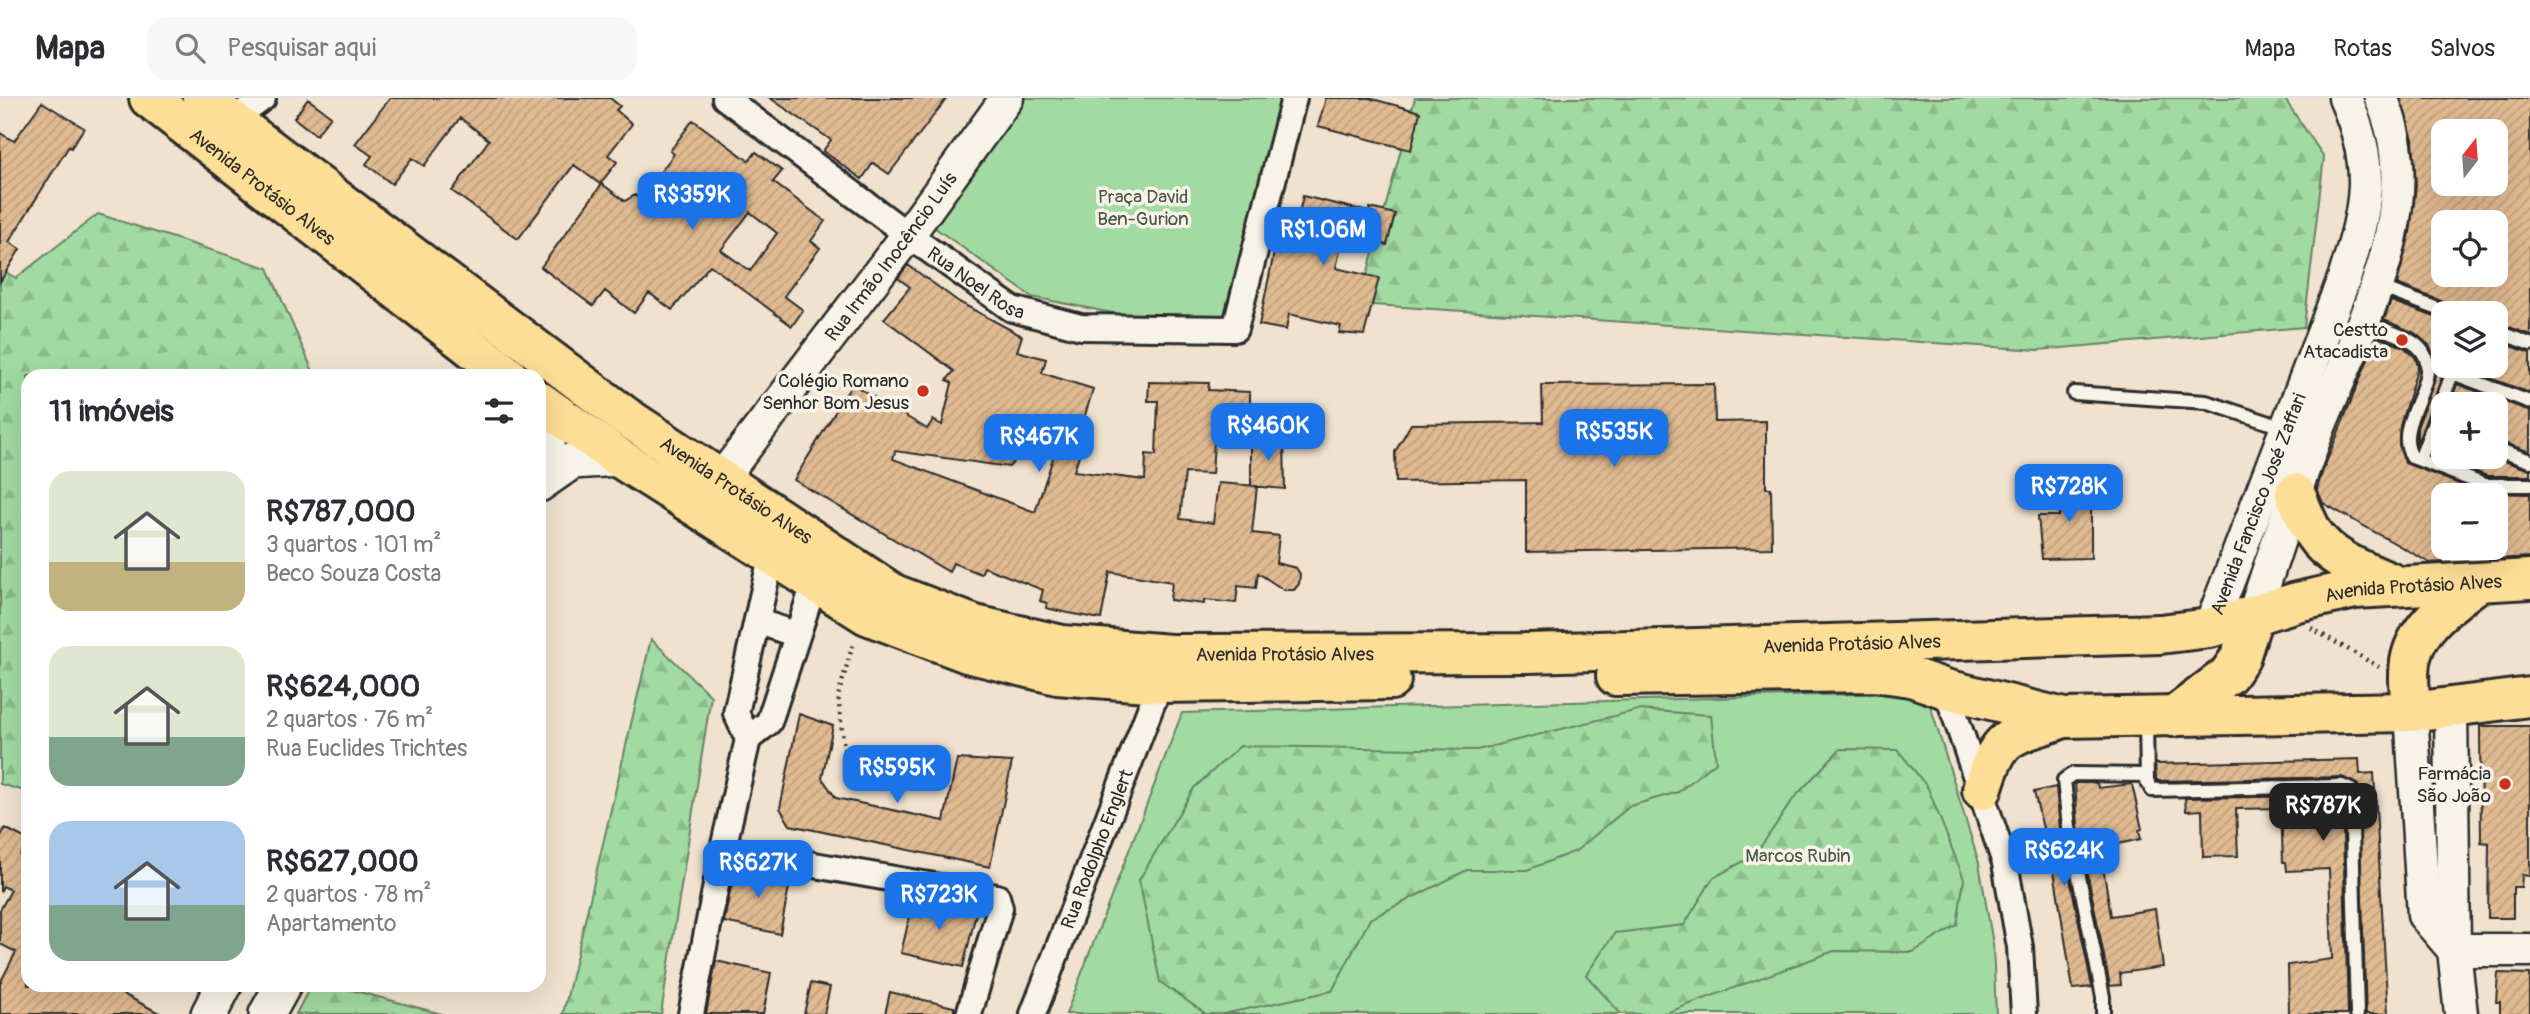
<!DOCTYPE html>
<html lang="pt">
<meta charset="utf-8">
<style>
body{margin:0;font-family:Pangolin,sans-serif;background:#f7f7f7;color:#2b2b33;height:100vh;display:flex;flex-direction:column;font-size:26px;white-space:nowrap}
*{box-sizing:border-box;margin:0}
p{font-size:23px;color:#7c7c81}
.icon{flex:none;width:38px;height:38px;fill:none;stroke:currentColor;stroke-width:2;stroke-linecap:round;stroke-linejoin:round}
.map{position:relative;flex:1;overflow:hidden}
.side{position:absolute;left:21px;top:271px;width:525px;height:623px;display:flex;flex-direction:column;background:#fff;border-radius:21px;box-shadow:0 7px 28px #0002}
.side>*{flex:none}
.needle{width:46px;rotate:17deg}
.controls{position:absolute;left:2431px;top:21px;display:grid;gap:14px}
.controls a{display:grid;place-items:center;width:77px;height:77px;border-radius:14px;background:#fff;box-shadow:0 7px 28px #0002;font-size:35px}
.price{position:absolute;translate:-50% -60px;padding:0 16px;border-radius:14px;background:#1a73e8;color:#fff;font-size:23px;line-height:46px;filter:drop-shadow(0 2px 4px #0008)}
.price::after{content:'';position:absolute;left:50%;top:42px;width:21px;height:16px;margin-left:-10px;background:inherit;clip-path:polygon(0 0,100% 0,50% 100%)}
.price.active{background:#222;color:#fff}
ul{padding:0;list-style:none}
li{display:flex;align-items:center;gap:21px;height:175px;padding:0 28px}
li span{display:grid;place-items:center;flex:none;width:196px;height:140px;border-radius:21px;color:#555}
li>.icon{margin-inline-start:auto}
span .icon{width:84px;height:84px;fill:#fffc;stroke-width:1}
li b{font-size:30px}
h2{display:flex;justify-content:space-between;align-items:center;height:84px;padding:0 28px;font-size:30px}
header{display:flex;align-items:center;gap:42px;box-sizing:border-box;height:98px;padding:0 35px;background:#fff;border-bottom:2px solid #e1e1e2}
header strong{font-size:33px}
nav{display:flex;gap:38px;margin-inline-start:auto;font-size:24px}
.search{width:490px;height:63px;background:#f7f7f7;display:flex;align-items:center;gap:18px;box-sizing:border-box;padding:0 24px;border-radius:21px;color:#7c7c81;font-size:26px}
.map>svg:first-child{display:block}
.green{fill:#a1dba1;stroke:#668366;stroke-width:2}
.forest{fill:url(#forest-firs);stroke:#668366;stroke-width:2}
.building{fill:url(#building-hatch);stroke:#2b2b2b;stroke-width:2;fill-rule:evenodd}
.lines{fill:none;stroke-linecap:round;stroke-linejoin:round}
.service-casing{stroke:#2b2b2b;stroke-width:18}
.minor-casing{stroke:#2b2b2b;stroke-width:30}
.tertiary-casing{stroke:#2b2b2b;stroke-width:37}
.secondary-casing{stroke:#2b2b2b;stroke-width:40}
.primary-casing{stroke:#2b2b2b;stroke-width:44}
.path{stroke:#2b2b2b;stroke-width:4.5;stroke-dasharray:2 5;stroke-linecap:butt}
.service{stroke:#f7f3e8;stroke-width:12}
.minor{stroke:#f7f3e8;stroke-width:24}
.tertiary{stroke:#f7f3e8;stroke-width:32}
.secondary{stroke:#f7f3e8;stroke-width:35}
.primary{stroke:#fdde96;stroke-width:38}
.poi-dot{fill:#c8321e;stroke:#f7f3e8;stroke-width:2.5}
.labels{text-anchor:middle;stroke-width:7;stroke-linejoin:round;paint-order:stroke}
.street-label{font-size:19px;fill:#2b2b2b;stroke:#f7f3e8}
.park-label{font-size:19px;fill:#485748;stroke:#f7f3e8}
.poi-label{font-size:19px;fill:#2b2b2b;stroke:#f7f3e8;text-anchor:end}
</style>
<header>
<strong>Mapa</strong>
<div class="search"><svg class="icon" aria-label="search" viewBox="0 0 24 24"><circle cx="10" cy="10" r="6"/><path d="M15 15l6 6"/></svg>Pesquisar aqui</div>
<nav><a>Mapa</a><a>Rotas</a><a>Salvos</a></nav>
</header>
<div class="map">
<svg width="2530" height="916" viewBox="0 0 2530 916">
<defs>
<pattern id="forest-firs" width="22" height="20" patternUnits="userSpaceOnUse" patternTransform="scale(1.75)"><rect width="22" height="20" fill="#a1dba1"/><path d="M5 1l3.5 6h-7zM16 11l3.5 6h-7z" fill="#8bbc8b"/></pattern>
<pattern id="building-hatch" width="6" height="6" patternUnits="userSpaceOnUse" patternTransform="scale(1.75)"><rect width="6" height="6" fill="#e0ba91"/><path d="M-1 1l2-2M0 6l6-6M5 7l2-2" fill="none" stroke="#c0a07d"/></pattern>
</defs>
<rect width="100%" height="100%" fill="#f0e2ce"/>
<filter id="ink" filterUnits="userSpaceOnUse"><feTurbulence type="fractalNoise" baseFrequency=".0143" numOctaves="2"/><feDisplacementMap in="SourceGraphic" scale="14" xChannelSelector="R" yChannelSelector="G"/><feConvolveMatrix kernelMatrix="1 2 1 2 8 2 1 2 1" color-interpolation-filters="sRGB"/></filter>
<g filter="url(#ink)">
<path class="green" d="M1025 0H1280L1229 238 1032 199 931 127Z
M1926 594 1979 765 1993 846 1996 916H1066L1182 615Z"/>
<path class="forest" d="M1415 0H2284L2324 59 2304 229 2038 252 1359 206Z
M98 116 268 170 315 278H28V694L0 686V171L16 180Z
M651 541 711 598 661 916H563Z
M1638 612 1711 617 1716 664 1678 694 1630 708 1576 753 1527 772H1467L1370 821 1332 893 1223 916H1206L1160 884 1139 782 1194 690 1240 648 1477 652Z
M1840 651 1898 652 1928 690 1964 781 1957 827 1913 854 1834 853 1663 916H1621L1586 877 1615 835 1684 827 1713 780 1755 757 1794 700Z
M311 887H333L442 916H296Z"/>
<path class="building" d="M390 0H610L620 8 616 12 632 26 608 57 617 64 600 86 574 67 518 141 452 93 489 42 460 20 424 68 412 60 392 86 366 66 372 58 355 46Z
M770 0H947L889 76 873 65 862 81 823 53 831 42Z
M1326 0H1369L1420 14 1411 52 1318 28Z
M2400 0H2530V237L2496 224V215H2458L2452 207 2397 186 2410 135 2416 88 2413 41ZM2443 33H2496V86H2443ZM2443 124H2496V177H2443Z
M308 1 331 18 316 37 294 20Z
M42 4 84 30 71 50 69 48 9 144 20 151 0 184V35L14 43Z
M693 22 749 63 756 54 782 73 773 84 825 123 811 143 820 150 784 198 803 212 792 228 710 167 672 212 649 195 634 215 605 193 593 208 541 169 602 86 625 103 635 97 640 101 674 56 670 53ZM750 114 777 135 750 173 721 152Z
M1303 98 1369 114 1370 110 1395 116 1387 147 1344 136 1336 170 1379 180 1364 237 1339 235 1341 228 1289 216 1286 232 1259 227 1281 121 1297 124Z
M908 167 959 204 1022 238 1017 253 1046 261 1042 275 1093 291 1083 324 1089 326 1074 373 1145 382 1146 356 1156 357 1158 303H1148L1149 284 1209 285 1208 292 1250 294V346L1214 344 1212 376 1185 375 1180 421 1213 425 1218 385 1257 388 1252 435 1279 438 1276 465 1296 470 1300 476 1299 486 1294 492H1284L1258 475 1256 490 1238 488 1236 505 1204 502V506L1170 502 1172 484 1110 474 1101 521 1068 515 1046 510 1047 505 1040 503 1043 492 984 469 981 476 953 465 949 474 794 382 852 286 927 331 933 322 942 327 952 285 947 282 954 273 884 221 910 189 898 180ZM1025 331 1059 342 1035 414 893 361 895 353 1009 369 1016 361Z
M2391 203 2443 222V268H2446L2417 346V330L2434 284 2436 264 2429 247 2415 235 2384 222Z
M2377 239 2404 249 2415 259 2418 268 2400 328 2399 346 2405 365 2482 395 2530 396V459L2496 461V397H2443V464L2430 465 2323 405 2317 391 2323 372Z
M2496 242 2530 255V295L2463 270 2496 268Z
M1714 286 1715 324 1766 323V390H1771L1772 450 1526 454V382L1396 384 1395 354 1411 326 1543 324 1542 287Z
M2457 286 2530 313V354L2496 342V306H2450Z
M2443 325V359H2492L2530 372V378H2487L2431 357Z
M1251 340H1284L1285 391 1251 388Z
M2091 383V460L2042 461 2038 418H2059L2058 384Z
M799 616 833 628 822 680 836 700 944 723 957 661 1012 664 990 769 790 727 780 710Z
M2480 628H2530V778L2522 777 2521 789H2513V820H2488L2489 745 2481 744Z
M2359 661 2360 676 2374 675 2388 916H2366L2358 687 2342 679 2159 683 2156 681 2155 666Z
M2075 685H2097L2098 690 2132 686 2142 731 2139 732 2141 741 2100 750 2111 818 2155 811 2163 869 2120 875 2121 887 2110 888 2078 728Z
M2056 689 2060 731 2092 889 2073 891 2055 779 2034 694Z
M2342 698 2348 916H2289L2288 867 2332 861 2329 771 2287 773 2286 764H2283L2281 710 2236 711 2238 758 2203 759 2202 712 2186 713 2185 700Z
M5 730 28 742 20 757 28 759V887H106L161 916H0V885L16 854 0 846V812L11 792 3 788 0 794V740Z
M735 768 791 778 780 836 724 824Z
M914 800 977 811 963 869 901 855Z
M716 863 771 875 763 916H706Z
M2498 875 2530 876V916H2500V904H2496Z
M811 885 830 889 824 916H804Z
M890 894 954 909V916H885Z"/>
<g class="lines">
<defs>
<path id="service" d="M2377 188 2449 215
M2363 225C2377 230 2395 234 2409 242 2459 270 2388 321 2412 359L2485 387H2530
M2496 233 2530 246
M2452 275 2530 304
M2074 295 2206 304 2288 331
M2496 351 2530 363
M2420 362 2455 268
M2146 624 2147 683 2152 692 2342 688 2351 692 2357 916
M2103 916V899L2069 729 2064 682 2073 676 2147 677"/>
<g id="minor">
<path id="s1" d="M725 0 908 137 1012 211 1081 229 1235 231 1294 0"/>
<path d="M232 23 263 0"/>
<path d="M772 455 736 615 748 641 769 624 815 483"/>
<path d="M757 523 797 537"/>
<path d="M1946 591 2005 765 2020 849 2024 916"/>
<path d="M748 641 723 751 997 799 1000 810 969 916"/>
<path d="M691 916 723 751"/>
<path id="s2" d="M1033 916 1160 585"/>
</g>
<g id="tertiary">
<path id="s3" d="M721 381 908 137 1007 0"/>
<path d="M2253 519C2273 460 2292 400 2314 342 2353 239 2432 112 2381 0"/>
<path id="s4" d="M2210 530 2345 178C2367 108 2376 70 2345 0"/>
<path d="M2451 610 2454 852 2461 916"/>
<path d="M2411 614 2424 817 2454 852"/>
<path d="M2454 852H2530"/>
</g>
<path id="secondary" d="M539 378 554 315
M539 386 572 363 619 360
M209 916 224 887
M267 916 283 887"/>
<g id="primary">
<path id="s5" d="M149 0 508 278"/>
<path id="s6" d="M202 0 625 318 894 496 975 527 1062 547 1170 556 1529 555 2160 536 2210 530 2297 504 2355 491 2530 481"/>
<path d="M539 303 619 360 867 517 967 555 1057 577 1160 585 1391 582"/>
<path d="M2295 395C2301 408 2306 423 2313 435 2331 463 2367 474 2396 487"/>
<path d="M1616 578 1874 574 1911 579 1946 591 2064 620 2411 614 2530 599"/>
<path d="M2411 614C2410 597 2407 575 2411 559 2419 526 2451 505 2476 486"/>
<path d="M2173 619 2228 577 2240 560 2253 519"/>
<path d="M1982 692C2000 632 2009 640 2064 620"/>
</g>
</defs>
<use href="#service" class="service-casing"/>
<use href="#minor" class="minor-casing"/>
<use href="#tertiary" class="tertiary-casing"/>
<use href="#secondary" class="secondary-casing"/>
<use href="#primary" class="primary-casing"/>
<path class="path" d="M2311 530 2379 569
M845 659 838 598 854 543"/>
<use href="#service" class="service"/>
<use href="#minor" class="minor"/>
<use href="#tertiary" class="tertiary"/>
<use href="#secondary" class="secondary"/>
<use href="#primary" class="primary"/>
</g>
</g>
<g class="poi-dot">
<circle cx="2402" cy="242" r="7"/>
<circle cx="923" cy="293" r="7"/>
<circle cx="2505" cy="686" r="7"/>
</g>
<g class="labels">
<g class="street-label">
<text dy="7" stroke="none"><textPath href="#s5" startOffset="144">Avenida Protásio Alves</textPath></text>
<text dy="7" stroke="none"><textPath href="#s3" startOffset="280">Rua Irmão Inocêncio Luís</textPath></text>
<text dy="7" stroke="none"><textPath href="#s1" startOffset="312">Rua Noel Rosa</textPath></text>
<text dy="7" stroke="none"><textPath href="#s6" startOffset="663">Avenida Protásio Alves</textPath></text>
<text dy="7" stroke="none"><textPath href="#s4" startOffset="133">Avenida Fancisco José Zaffari</textPath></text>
<text dy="7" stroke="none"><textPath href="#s6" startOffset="2385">Avenida Protásio Alves</textPath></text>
<text dy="7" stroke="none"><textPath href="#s6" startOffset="1818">Avenida Protásio Alves</textPath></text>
<text dy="7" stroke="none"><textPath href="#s6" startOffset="1251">Avenida Protásio Alves</textPath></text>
<text dy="7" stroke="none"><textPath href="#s2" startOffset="177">Rua Rodolpho Englert</textPath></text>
</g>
<g class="park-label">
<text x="1143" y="105">Praça David<tspan x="1143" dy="22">Ben-Gurion</tspan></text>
<text x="1798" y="764">Marcos Rubin</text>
</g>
<g class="poi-label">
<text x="2388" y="238">Cestto<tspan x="2388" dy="22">Atacadista</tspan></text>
<text x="909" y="289">Colégio Romano<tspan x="909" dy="22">Senhor Bom Jesus</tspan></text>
<text x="2491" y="682">Farmácia<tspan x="2491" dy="22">São João</tspan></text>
</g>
</g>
</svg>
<div class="controls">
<a><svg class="needle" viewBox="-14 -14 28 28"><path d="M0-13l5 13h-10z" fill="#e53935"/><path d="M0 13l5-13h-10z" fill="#7c7c81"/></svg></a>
<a><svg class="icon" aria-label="locate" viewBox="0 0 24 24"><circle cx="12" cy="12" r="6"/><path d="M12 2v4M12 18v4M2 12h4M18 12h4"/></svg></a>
<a><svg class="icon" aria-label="layers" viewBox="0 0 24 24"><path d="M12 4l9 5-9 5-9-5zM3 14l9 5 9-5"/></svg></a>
<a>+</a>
<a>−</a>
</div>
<b class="price" style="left:692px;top:134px">R$359K</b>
<b class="price" style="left:1323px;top:169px">R$1.06M</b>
<b class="price" style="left:1268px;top:365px">R$460K</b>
<b class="price" style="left:1614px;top:371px">R$535K</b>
<b class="price" style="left:1039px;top:376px">R$467K</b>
<b class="price" style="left:2069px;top:426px">R$728K</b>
<b class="price" style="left:897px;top:707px">R$595K</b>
<b class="price active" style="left:2323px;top:745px">R$787K</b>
<b class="price" style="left:2064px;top:790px">R$624K</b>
<b class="price" style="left:758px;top:802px">R$627K</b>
<b class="price" style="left:939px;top:834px">R$723K</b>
<section class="side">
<h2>11 imóveis<svg class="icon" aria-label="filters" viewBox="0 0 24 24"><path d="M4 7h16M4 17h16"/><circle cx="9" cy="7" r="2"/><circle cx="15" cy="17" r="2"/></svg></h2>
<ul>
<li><span style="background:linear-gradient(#dfe7d0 65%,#c2b280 0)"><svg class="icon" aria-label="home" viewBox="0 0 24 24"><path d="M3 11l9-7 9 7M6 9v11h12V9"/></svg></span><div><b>R$787,000</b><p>3 quartos · 101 m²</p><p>Beco Souza Costa</p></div></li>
<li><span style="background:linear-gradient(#dfe7d0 65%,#7fa58c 0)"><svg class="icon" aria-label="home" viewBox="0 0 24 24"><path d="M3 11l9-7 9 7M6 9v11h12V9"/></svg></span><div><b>R$624,000</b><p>2 quartos · 76 m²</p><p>Rua Euclides Trichtes</p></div></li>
<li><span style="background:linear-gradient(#a9c7e8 60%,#7fa58c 0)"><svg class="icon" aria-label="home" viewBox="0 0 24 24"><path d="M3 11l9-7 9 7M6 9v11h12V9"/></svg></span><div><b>R$627,000</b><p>2 quartos · 78 m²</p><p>Apartamento</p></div></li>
</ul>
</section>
</div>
